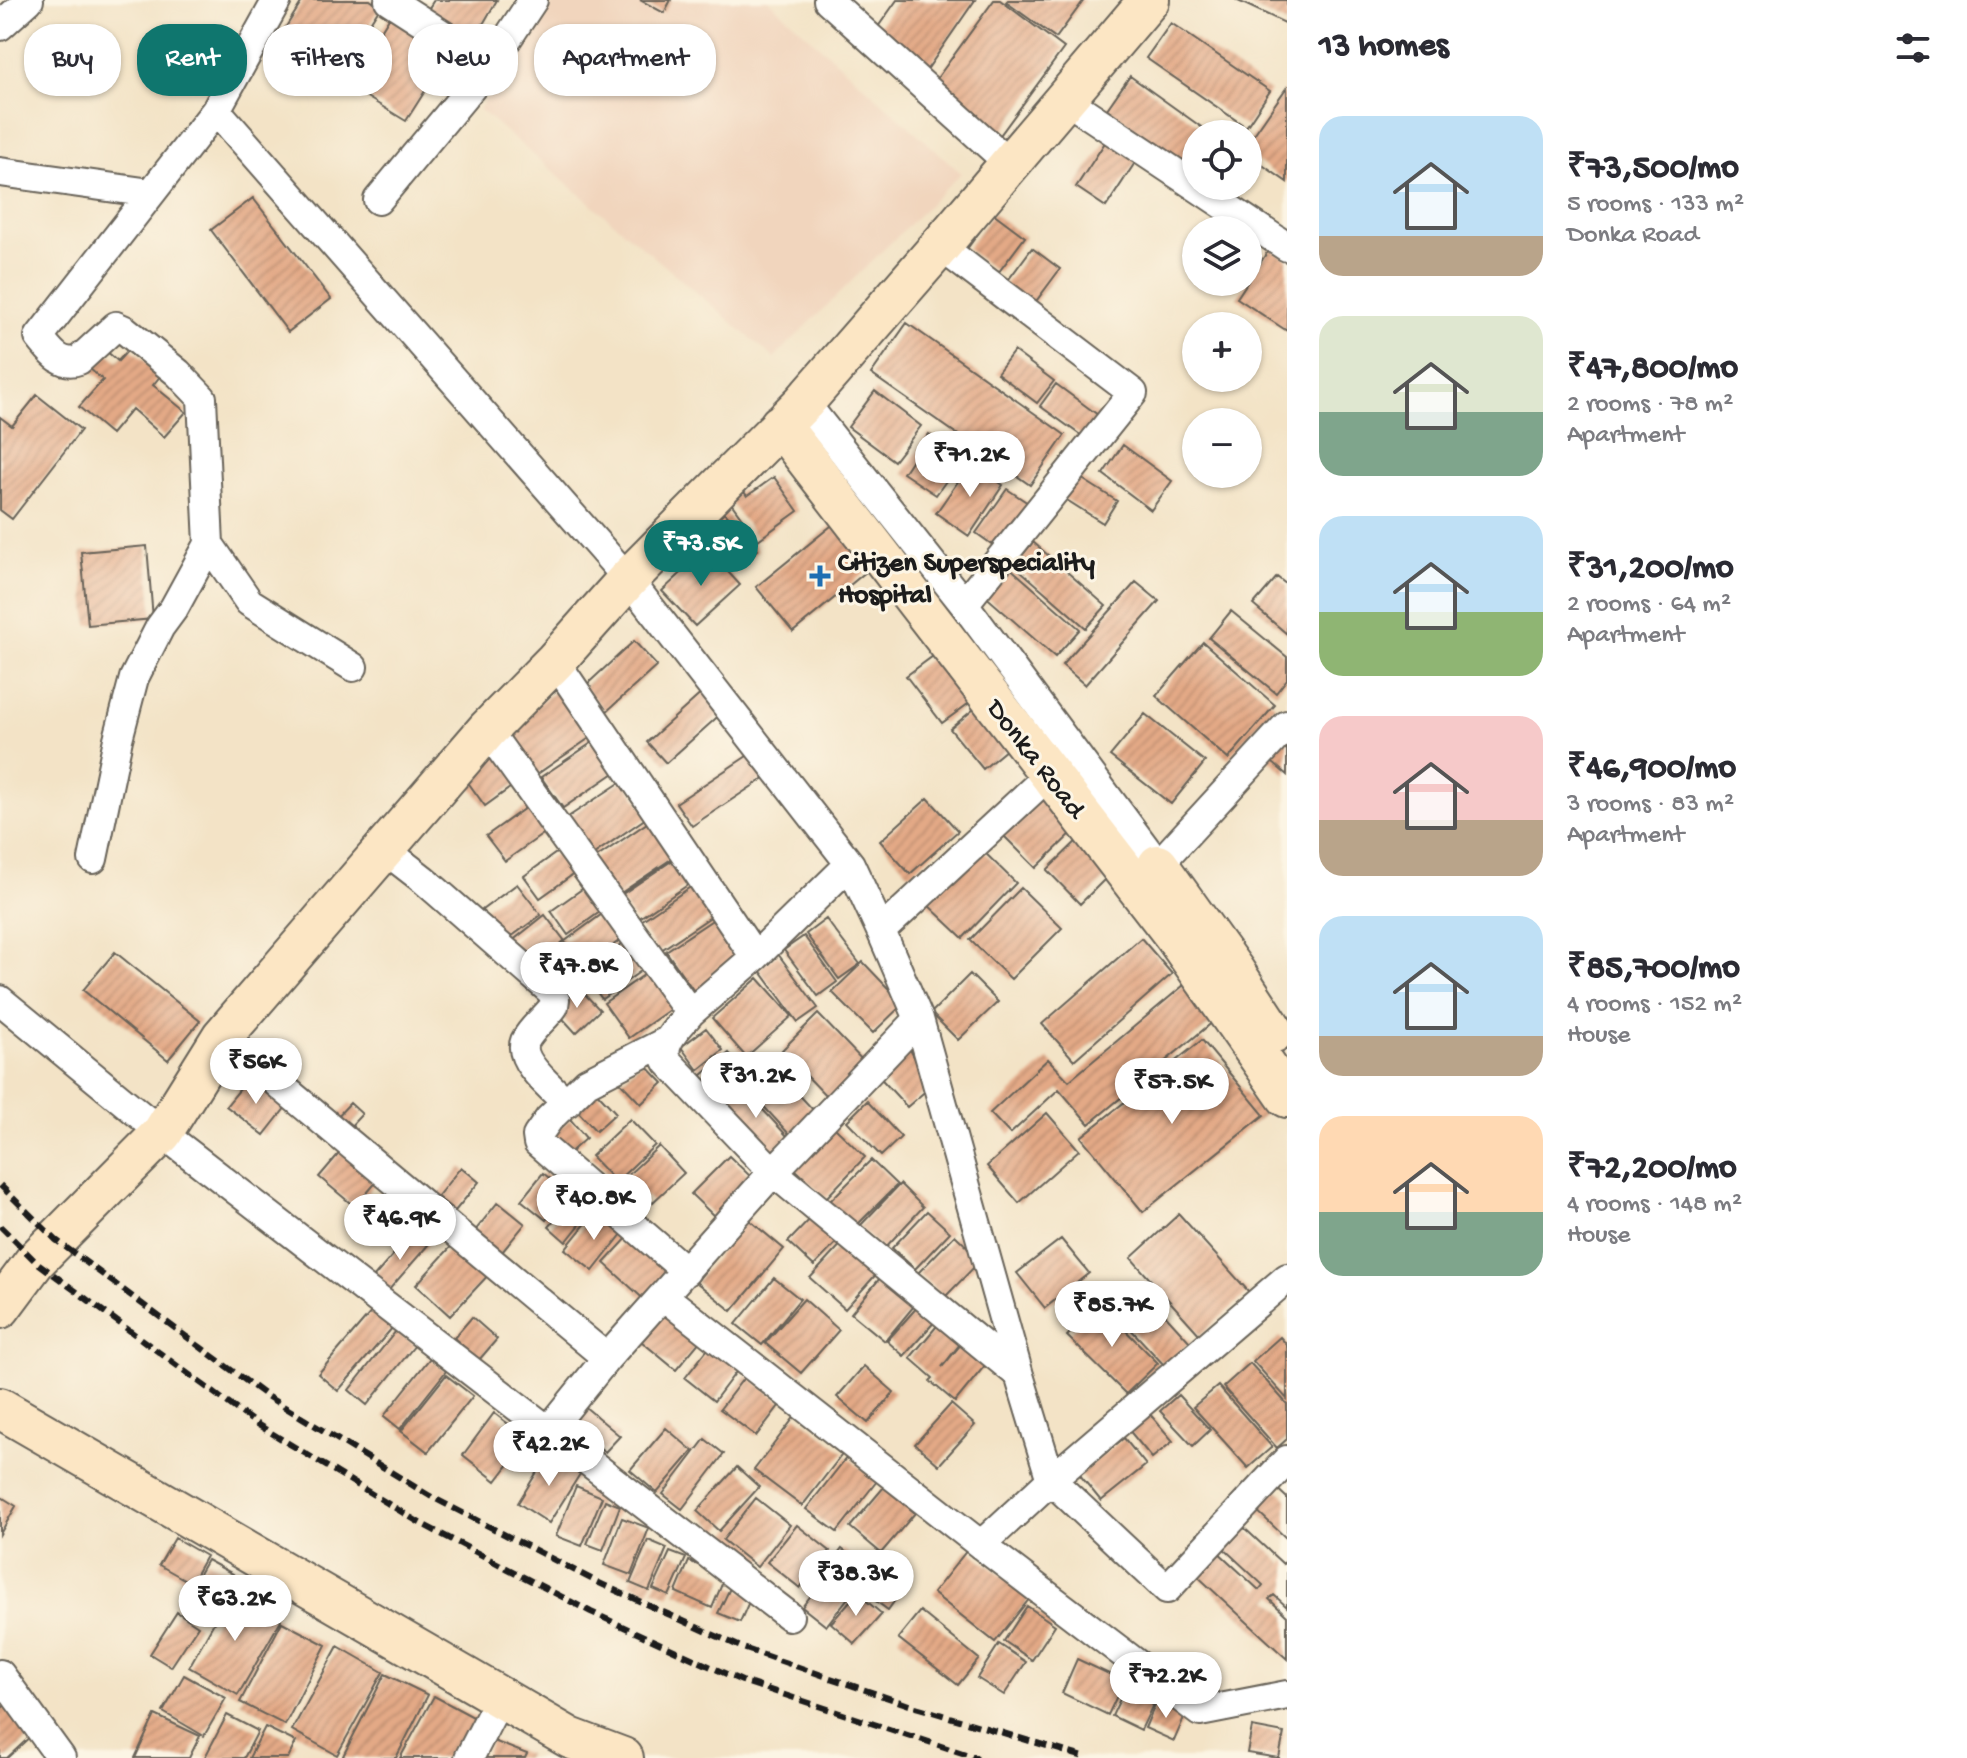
<!DOCTYPE html>
<meta charset="utf-8">
<style>
body{margin:0;font-family:"Gochi Hand",sans-serif;background:#f7f7f7;color:#2b2b33;height:100vh;display:flex;flex-direction:column;font-size:30px;white-space:nowrap}
*{box-sizing:border-box;margin:0}
p{font-size:26px;color:#7c7c81}
.icon{flex:none;width:44px;height:44px;fill:none;stroke:currentColor;stroke-width:2;stroke-linecap:round;stroke-linejoin:round}
.map{position:relative;flex:1;overflow:hidden}
.side{display:flex;flex-direction:column;background:#fff;width:680px}
.side>*{flex:none}
.top-card{position:absolute;left:24px;top:24px;width:760px;height:72px;display:flex;gap:16px}
.controls{position:absolute;left:1182px;top:120px;display:grid;gap:16px}
.controls a{display:grid;place-items:center;width:80px;height:80px;border-radius:50%;background:#fff;box-shadow:0 2px 6px #0004;font-size:40px}
.price{position:absolute;translate:-50% -68px;padding:0 18px;border-radius:28px;background:#fff;color:#222;font-size:26px;line-height:52px;filter:drop-shadow(0 2px 4px #0008)}
.price::after{content:'';position:absolute;left:50%;top:48px;width:24px;height:18px;margin-left:-12px;background:inherit;clip-path:polygon(0 0,100% 0,50% 100%)}
.price.current{background:#0f766e;color:#fff}
ul{padding:0;list-style:none}
li{display:flex;align-items:center;gap:24px;height:200px;padding:0 32px}
li span{display:grid;place-items:center;flex:none;width:224px;height:160px;border-radius:24px;color:#555}
li>.icon{margin-inline-start:auto}
span .icon{width:96px;height:96px;fill:#fffc;stroke-width:1}
li b{font-size:34px}
h2{display:flex;justify-content:space-between;align-items:center;height:96px;padding:0 32px;font-size:34px}
.chip{padding:0 28px;border-radius:32px;background:#fff;box-shadow:0 2px 6px #0004;font-size:28px;line-height:72px}
.chip.current{background:#0f766e;color:#fff}
main{display:flex;flex:1;min-height:0}
.map>svg:first-child{display:block}
.built{fill:#f1d5bd}
.building{fill:url(#building-hatch)}
.lines{fill:none;stroke-linecap:round;stroke-linejoin:round}
.street-casing{stroke:#676258;stroke-width:32}
.secondary-casing{stroke:#676258;stroke-width:44}
.street{stroke:#fff;stroke-width:28}
.secondary{stroke:#fce6c4;stroke-width:40}
.rail{stroke:#1c1c1c;stroke-width:6;stroke-dasharray:12 6;stroke-linecap:butt}
.poi-dot{fill:#1f6fb2;stroke:#fcf5e5;stroke-width:3}
.labels{text-anchor:middle;stroke-width:6;stroke-linejoin:round;paint-order:stroke}
.poi-label{font-size:28px;font-weight:bold;fill:#1c1c1c;stroke:#fcf5e5;text-anchor:start}
.street-label{font-size:28px;fill:#1c1c1c;stroke:#fcf5e5}
</style>
<main>
<div class="map">
<svg width="1287" height="1758" viewBox="0 0 1287 1758">
<defs>
<pattern id="building-hatch" width="6" height="6" patternUnits="userSpaceOnUse" patternTransform="scale(2)"><rect width="6" height="6" fill="#e3a986"/><path d="M-1 1l2-2M0 6l6-6M5 7l2-2" fill="none" stroke="#c29173"/></pattern>
</defs>
<rect width="100%" height="100%" fill="#fcf5e5"/>
<filter id="ink" filterUnits="userSpaceOnUse"><feTurbulence type="fractalNoise" baseFrequency=".0125" numOctaves="2"/><feDisplacementMap in="SourceGraphic" scale="16" xChannelSelector="R" yChannelSelector="G"/><feConvolveMatrix kernelMatrix="1 2 1 2 8 2 1 2 1" color-interpolation-filters="sRGB"/></filter>
<filter id="wash" filterUnits="userSpaceOnUse"><feTurbulence type="fractalNoise" baseFrequency=".006" numOctaves="4" result="noise"/><feDisplacementMap in="SourceGraphic" scale="32" xChannelSelector="R" yChannelSelector="G"/><feGaussianBlur stdDeviation="1.8" result="paint"/><feColorMatrix in="noise" values="0 0 0 0 0 0 0 0 0 0 0 0 0 0 0 0 0 1.4 0 .05"/><feComposite in="paint" operator="in"/></filter>
<g filter="url(#wash)">
<rect width="100%" height="100%" fill="#f3e3c6"/>
<path class="built" d="M556 0H768L961 173 774 358 479 109Z"/>
<g id="blocks">
<path class="building" d="M303 0H370L380 7 335 78 277 41Z
M434 0H497L475 38 427 11Z
M640 0H671L664 13Z
M897 0H975L926 71 873 34Z
M994 0H1000L1064 48 998 138 930 88Z
M1008 0H1084L1056 38 1006 2Z
M1236 0H1287V24Z
M392 13 451 50 406 121 347 85Z
M1171 23 1270 91 1246 127 1146 58Z
M1130 76 1211 134H1196V172L1107 109Z
M1287 87V182L1248 155V143Z
M1108 138 1138 158 1106 207 1076 187Z
M253 198 331 299 288 332 211 230Z
M993 213 1025 237 998 273 967 249Z
M1032 248 1060 269 1031 308 1003 287Z
M1270 248 1287 259V331L1237 298Z
M907 323 1065 435 1030 485 871 374Z
M130 348 161 375 153 385 186 412 164 437 132 409 111 434 79 407 103 380 90 369 106 351 118 361Z
M1014 351 1054 381 1037 403 997 373Z
M1056 384 1102 418 1086 439 1040 406Z
M875 391 921 426 894 461 848 427Z
M37 395 81 430 12 519 0 510V417L12 426Z
M929 434 963 457 936 495 903 473Z
M1123 445 1172 481 1151 510 1103 474Z
M971 463 1003 485 969 536 936 513Z
M1076 475 1117 501 1103 523 1062 497Z
M774 477 798 511 758 540 728 499 742 489 747 496Z
M1007 489 1031 505 1000 550 976 533Z
M723 511 758 550 736 569 702 531Z
M836 522 873 566 793 632 756 587Z
M1033 542 1106 606 1086 628 1014 565Z
M147 546 153 619 88 625 81 552Z
M707 549 740 585 695 626 662 591Z
M1008 566 1080 629 1055 657 983 594Z
M1277 577 1287 585V634L1253 605Z
M1136 582 1159 601 1085 685 1062 665Z
M1231 611 1287 657V679L1276 693 1209 638Z
M634 641 657 666 606 712 584 687Z
M1203 642 1275 705 1228 759 1156 696Z
M940 651 976 698 942 723 906 676Z
M559 689 591 737 533 777 500 729Z
M704 691 723 712 666 763 647 742Z
M980 704 1013 744 983 769 950 729Z
M1145 714 1205 762 1171 804 1110 756Z
M1287 733V775L1266 757Z
M596 740 617 771 563 808 541 777Z
M497 748 521 780 485 806 462 774Z
M750 754 766 777 692 826 676 803Z
M624 780 649 816 591 856 565 819Z
M1043 788 1080 825 1036 868 999 831Z
M928 798 958 831 910 874 880 841Z
M528 806 546 832 505 861 486 836Z
M653 819 677 855 612 899 587 864Z
M1084 834 1117 867 1080 904 1047 870Z
M566 846 582 868 540 898 524 876Z
M979 847 1016 883 963 938 926 903Z
M676 858 692 882 635 921 618 897Z
M592 882 608 906 568 935 551 911Z
M517 884 541 915 501 944 478 913Z
M692 886 712 916 658 952 638 923Z
M1021 888 1062 928 1011 979 970 940Z
M605 912 623 938 583 967 564 941 533 967 511 942 545 915 565 941Z
M717 917 746 960 696 994 666 951Z
M826 919 860 964 839 979 806 934Z
M804 936 837 982 818 996 784 950Z
M1141 938 1172 974 1074 1060 1042 1024Z
M626 941 645 968 602 999 583 972Z
M565 946 582 970 553 991 535 970Z
M115 952 200 1021 168 1060 83 990Z
M778 954 818 1008 798 1022 759 969Z
M863 962 903 1004 873 1033 832 992Z
M654 968 679 1003 629 1038 604 1003Z
M970 974 998 1002 958 1040 931 1013Z
M758 978 792 1016 746 1057 712 1018Z
M1190 980 1220 1016 1089 1124 1059 1089 1010 1134 990 1113 1048 1059 1069 1081Z
M579 988 600 1010 576 1033 555 1010Z
M818 1014 867 1065 830 1100 782 1050Z
M706 1028 723 1050 698 1070 681 1047Z
M1202 1040 1264 1115 1143 1212 1081 1137Z
M906 1042 930 1087 907 1107 874 1071Z
M729 1053 747 1074 713 1101 696 1080Z
M642 1061 663 1083 641 1104 620 1082Z
M769 1062 815 1112 790 1135 744 1085Z
M249 1078 286 1107 264 1135 226 1106Z
M591 1086 616 1113 596 1131 571 1104Z
M742 1087 788 1137 770 1153 724 1104Z
M867 1101 901 1137 881 1156 847 1121Z
M350 1103 362 1114 347 1130 335 1119Z
M1047 1113 1079 1150 1019 1203 987 1166Z
M570 1119 586 1138 566 1156 549 1137Z
M630 1119 655 1145 616 1182 591 1156Z
M835 1128 865 1157 826 1198 795 1169Z
M659 1146 684 1173 652 1203 627 1176Z
M342 1150 378 1180 355 1207 319 1177Z
M729 1156 751 1177 714 1216 691 1194Z
M871 1160 897 1185 854 1228 828 1203Z
M461 1167 479 1182 455 1211 437 1197Z
M543 1173 568 1193 546 1220 521 1200Z
M900 1184 923 1207 883 1250 859 1227Z
M577 1194 594 1207 566 1242 549 1227Z
M382 1200 412 1224 397 1243 367 1220Z
M498 1202 525 1224 498 1257 471 1236Z
M927 1211 950 1232 915 1269 892 1248Z
M595 1212 622 1234 593 1271 565 1249Z
M815 1214 841 1238 814 1266 788 1242Z
M1179 1214 1249 1292 1200 1335 1131 1258Z
M748 1219 784 1249 732 1311 696 1282Z
M413 1232 428 1245 388 1291 373 1278Z
M630 1235 674 1276 649 1304 604 1263Z
M955 1235 981 1260 944 1298 918 1273Z
M458 1239 492 1271 450 1316 416 1285Z
M846 1239 880 1270 845 1309 810 1278Z
M1061 1239 1089 1273 1045 1308 1017 1273Z
M885 1272 919 1300 885 1341 851 1313Z
M774 1278 800 1299 762 1345 736 1324Z
M1139 1286 1190 1342 1164 1365 1112 1309Z
M804 1299 839 1330 801 1373 765 1343Z
M920 1304 937 1319 904 1356 887 1341Z
M1099 1304 1158 1363 1126 1394 1067 1336Z
M373 1310 393 1327 338 1391 318 1374Z
M665 1311 701 1340 676 1370 641 1341Z
M472 1317 497 1339 479 1360 454 1338Z
M941 1321 963 1340 942 1367 967 1337 992 1357 955 1402 930 1381 933 1378 910 1358Z
M396 1331 415 1345 367 1405 349 1390Z
M1280 1337 1287 1345V1399L1253 1361Z
M711 1345 739 1368 714 1401 685 1378Z
M430 1358 446 1371 400 1429 384 1416Z
M1250 1363 1287 1404V1439L1277 1448 1223 1387Z
M864 1366 894 1392 868 1423 837 1397Z
M446 1375 473 1396 428 1452 401 1431Z
M746 1375 782 1402 756 1436 720 1409Z
M1218 1386 1272 1447 1248 1468 1193 1407Z
M1178 1395 1210 1430 1193 1446 1160 1411Z
M951 1404 975 1425 939 1465 915 1444Z
M584 1406 620 1436 605 1452 571 1423Z
M1148 1412 1173 1441 1152 1458 1128 1429Z
M494 1413 528 1439 496 1481 463 1455Z
M796 1415 844 1452 802 1506 754 1470Z
M666 1428 693 1451 657 1493 630 1470Z
M1124 1438 1146 1465 1101 1501 1079 1474Z
M705 1439 724 1454 682 1509 663 1494Z
M548 1454 580 1474 549 1523 518 1503Z
M847 1457 877 1481 837 1532 806 1509Z
M737 1467 759 1487 719 1531 697 1511Z
M1272 1484 1287 1498V1539L1252 1506Z
M576 1486 602 1497 582 1546 556 1536Z
M884 1487 915 1513 881 1553 850 1527Z
M0 1496 16 1506 0 1534Z
M756 1498 790 1525 757 1567 723 1540Z
M605 1500 620 1506 603 1550 587 1544Z
M622 1518 649 1528 631 1575 604 1565Z
M1240 1524 1283 1564 1287 1560V1607L1274 1595 1269 1599 1287 1616V1659L1194 1573 1216 1550 1259 1590 1263 1585 1221 1546Z
M797 1525 830 1551 800 1588 767 1562Z
M175 1538 206 1556 191 1583 159 1565Z
M648 1540 667 1548 649 1591 630 1583Z
M842 1549 900 1593 888 1610 829 1566Z
M968 1549 1030 1598 995 1642 933 1593Z
M670 1552 686 1558 669 1596 653 1589Z
M207 1560 233 1574 210 1613 185 1598Z
M689 1561 725 1577 712 1608 676 1592Z
M827 1575 851 1594 826 1626 802 1607Z
M731 1586 752 1595 740 1622 718 1613Z
M231 1592 281 1620 238 1695 189 1667Z
M857 1593 882 1614 855 1644 831 1623Z
M1027 1606 1055 1625 1032 1660 1004 1641Z
M920 1611 979 1659 958 1685 898 1638Z
M177 1612 198 1626 171 1667 150 1654Z
M282 1622 326 1645 285 1725 240 1702Z
M999 1644 1026 1662 1004 1695 977 1678Z
M338 1646 383 1672 337 1755 292 1730Z
M1077 1659 1124 1681 1108 1715 1062 1693Z
M385 1674 428 1695 396 1758H346L343 1756Z
M184 1675 226 1698 204 1736 163 1712Z
M1128 1682 1157 1696 1141 1730 1112 1716Z
M434 1696 477 1719 456 1758H400Z
M1157 1700 1186 1713 1174 1741 1145 1728Z
M5 1705 33 1734 7 1758H0V1710Z
M155 1715 200 1736 189 1758H135Z
M227 1715 258 1731 244 1758H207L205 1757Z
M265 1727 296 1742 288 1758H249Z
M1252 1727 1284 1733 1279 1758 1247 1753Z
M491 1740 527 1754 525 1758H484Z"/>
</g>
</g>
<g filter="url(#ink)">
<use href="#blocks" fill-opacity="0" stroke="#676258" stroke-width="2"/>
<g class="lines">
<defs>
<path id="street" d="M389 0 490 65
M828 0 1010 164
M0 26 29 0
M1065 99 1287 247
M216 110 628 579 850 864 881 931 919 1019 1019 1375 1051 1480 981 1545
M0 172 151 193
M378 200 490 65 533 0
M940 246 1133 393 964 604
M804 402 964 604 1158 865 1287 725
M209 544 249 602 353 667
M555 661 755 957
M487 730 690 1013 755 957 850 864
M384 849 424 880 551 991 555 999 554 1006C546 1018 531 1028 525 1041 517 1061 554 1090 567 1103
M93 859 118 739 134 678 160 627 174 608 209 544 202 398 178 373 125 330 116 326 79 360C60 367 50 350 39 337L216 110 277 0
M881 931 1051 773
M0 1000 162 1133 789 1616
M690 1013C679 1027 658 1044 668 1062L773 1172 1019 1375
M222 1037 607 1358 548 1431
M669 1040 587 1082 549 1119 537 1136 538 1143 686 1271
M1287 1278 1051 1480 1167 1589 1287 1460
M663 1296 981 1545 1200 1712 1287 1695
M607 1358 773 1172 919 1019
M0 1674 61 1758
M469 1758 500 1698"/>
<path id="secondary" d="M780 425 1174 935 1287 1097
M1158 865 1234 971 1274 1032
M0 1308 35 1261 162 1133 222 1037 487 730 555 661 628 579 804 402 940 246 1149 0
M0 1408 570 1738 623 1758"/>
</defs>
<use href="#street" class="street-casing"/>
<use href="#secondary" class="secondary-casing"/>
<use href="#street" class="street"/>
<use href="#secondary" class="secondary"/>
<path class="rail" d="M0 1185 56 1240 265 1395 430 1496 597 1582 743 1648 909 1705 1087 1758
M0 1226 35 1261 255 1423 420 1523 591 1612 742 1681 978 1758"/>
</g>
</g>
<path class="poi-dot" d="M816 564h8v8h8v8h-8v8h-8v-8h-8v-8h8z"/>
<g class="labels">
<g class="poi-label">
<text x="838" y="570">Citizen Superspeciality<tspan x="838" dy="32">Hospital</tspan></text>
</g>
<g class="street-label">
<text transform="translate(1038 757) rotate(52)" y="10">Donka Road</text>
</g>
</g>
</svg>
<div class="controls">
<a><svg class="icon" aria-label="locate" viewBox="0 0 24 24"><circle cx="12" cy="12" r="6"/><path d="M12 2v4M12 18v4M2 12h4M18 12h4"/></svg></a>
<a><svg class="icon" aria-label="layers" viewBox="0 0 24 24"><path d="M12 4l9 5-9 5-9-5zM3 14l9 5 9-5"/></svg></a>
<a>+</a>
<a>−</a>
</div>
<b class="price" style="left:970px;top:499px">₹71.2K</b>
<b class="price current" style="left:701px;top:588px">₹73.5K</b>
<b class="price" style="left:577px;top:1010px">₹47.8K</b>
<b class="price" style="left:256px;top:1106px">₹56K</b>
<b class="price" style="left:756px;top:1120px">₹31.2K</b>
<b class="price" style="left:1172px;top:1126px">₹57.5K</b>
<b class="price" style="left:594px;top:1242px">₹40.8K</b>
<b class="price" style="left:400px;top:1262px">₹46.9K</b>
<b class="price" style="left:1112px;top:1349px">₹85.7K</b>
<b class="price" style="left:549px;top:1488px">₹42.2K</b>
<b class="price" style="left:856px;top:1618px">₹38.3K</b>
<b class="price" style="left:235px;top:1643px">₹63.2K</b>
<b class="price" style="left:1166px;top:1720px">₹72.2K</b>
<div class="top-card">
<a class="chip">Buy</a>
<a class="chip current">Rent</a>
<a class="chip">Filters</a>
<a class="chip">New</a>
<a class="chip">Apartment</a>
</div>
</div>
<section class="side">
<h2>13 homes<svg class="icon" aria-label="filters" viewBox="0 0 24 24"><path d="M4 7h16M4 17h16"/><circle cx="9" cy="7" r="2"/><circle cx="15" cy="17" r="2"/></svg></h2>
<ul>
<li><span style="background:linear-gradient(#bfe0f5 75%,#b9a48a 0)"><svg class="icon" aria-label="home" viewBox="0 0 24 24"><path d="M3 11l9-7 9 7M6 9v11h12V9"/></svg></span><div><b>₹73,500/mo</b><p>5 rooms · 133 m²</p><p>Donka Road</p></div></li>
<li><span style="background:linear-gradient(#dfe7d0 60%,#7fa58c 0)"><svg class="icon" aria-label="home" viewBox="0 0 24 24"><path d="M3 11l9-7 9 7M6 9v11h12V9"/></svg></span><div><b>₹47,800/mo</b><p>2 rooms · 78 m²</p><p>Apartment</p></div></li>
<li><span style="background:linear-gradient(#bfe0f5 60%,#8fb573 0)"><svg class="icon" aria-label="home" viewBox="0 0 24 24"><path d="M3 11l9-7 9 7M6 9v11h12V9"/></svg></span><div><b>₹31,200/mo</b><p>2 rooms · 64 m²</p><p>Apartment</p></div></li>
<li><span style="background:linear-gradient(#f6c9c9 65%,#b9a48a 0)"><svg class="icon" aria-label="home" viewBox="0 0 24 24"><path d="M3 11l9-7 9 7M6 9v11h12V9"/></svg></span><div><b>₹46,900/mo</b><p>3 rooms · 83 m²</p><p>Apartment</p></div></li>
<li><span style="background:linear-gradient(#bfe0f5 75%,#b9a48a 0)"><svg class="icon" aria-label="home" viewBox="0 0 24 24"><path d="M3 11l9-7 9 7M6 9v11h12V9"/></svg></span><div><b>₹85,700/mo</b><p>4 rooms · 152 m²</p><p>House</p></div></li>
<li><span style="background:linear-gradient(#ffd9b3 60%,#7fa58c 0)"><svg class="icon" aria-label="home" viewBox="0 0 24 24"><path d="M3 11l9-7 9 7M6 9v11h12V9"/></svg></span><div><b>₹72,200/mo</b><p>4 rooms · 148 m²</p><p>House</p></div></li>
</ul>
</section>
</main>
